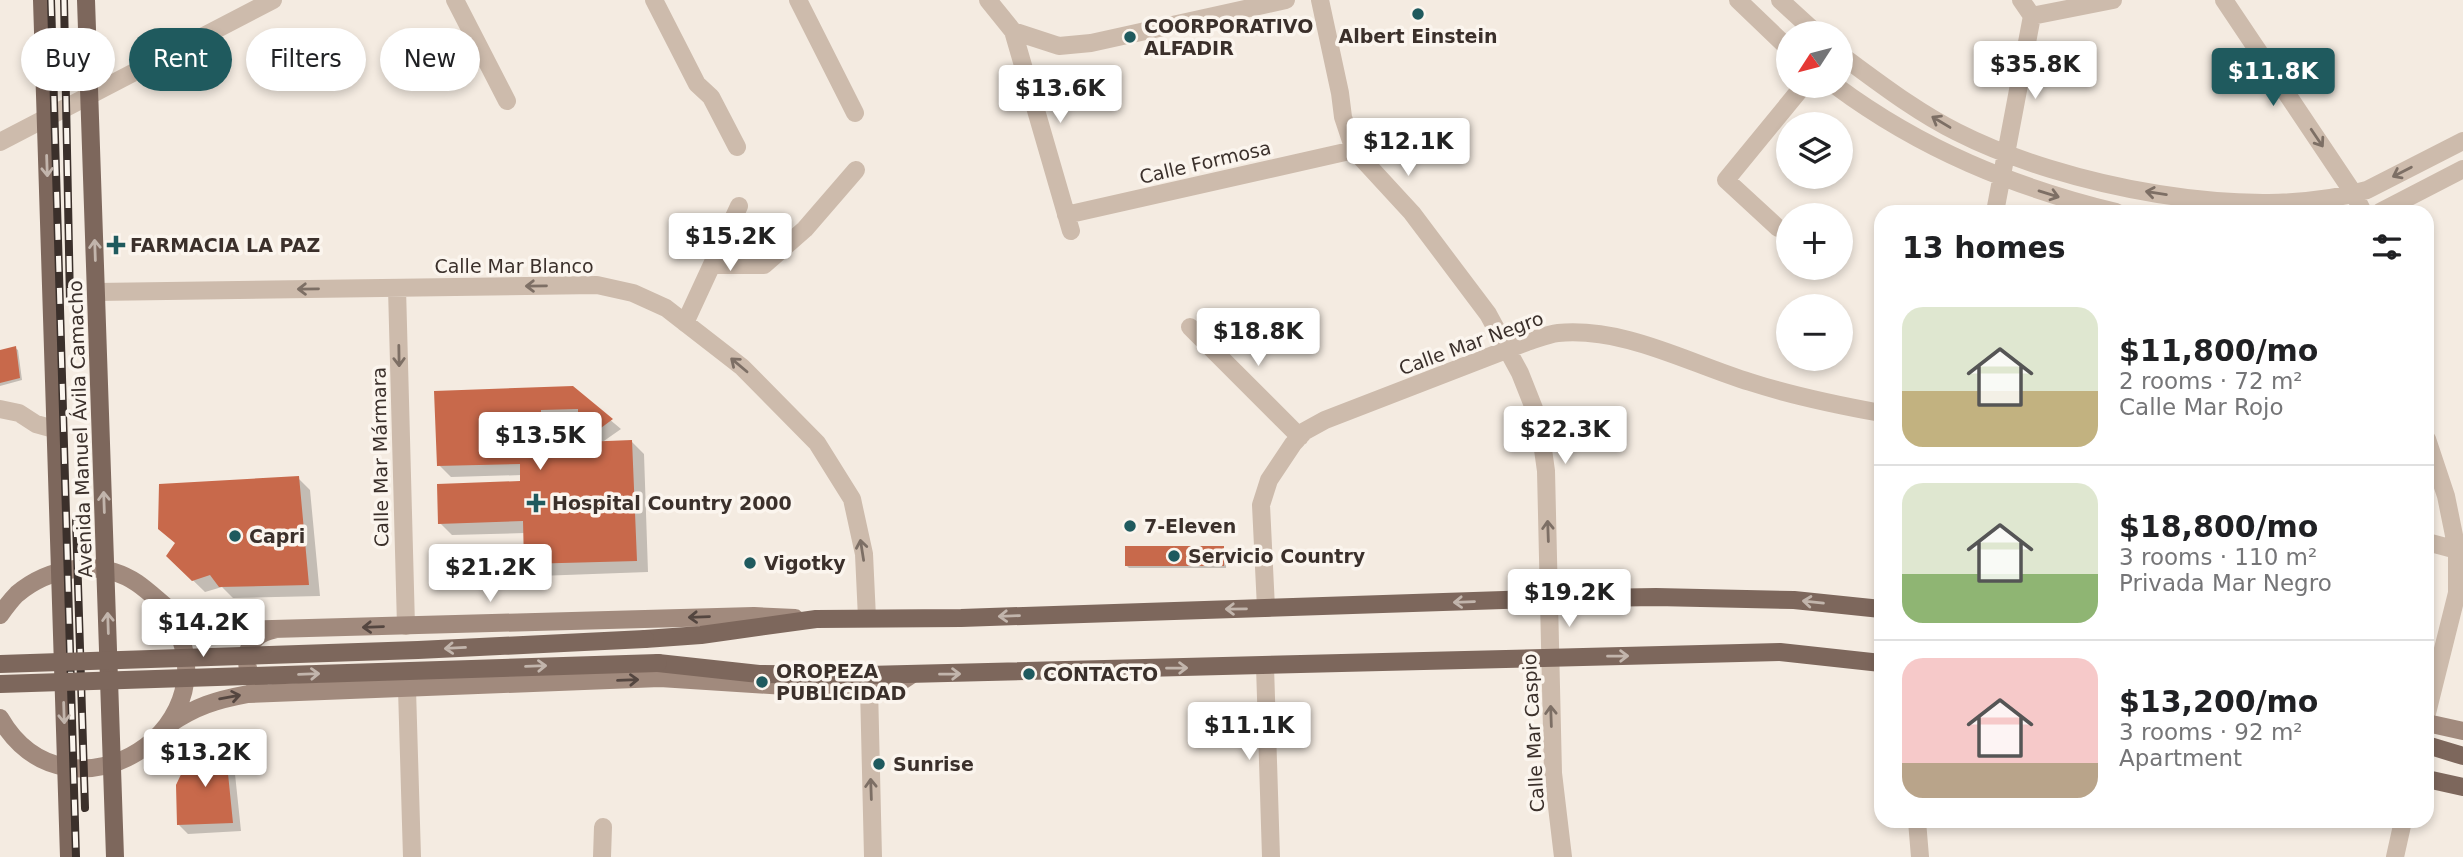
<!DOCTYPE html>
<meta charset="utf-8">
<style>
body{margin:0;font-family:"DejaVu Sans",sans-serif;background:#f2f2f2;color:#202124;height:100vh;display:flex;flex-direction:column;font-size:26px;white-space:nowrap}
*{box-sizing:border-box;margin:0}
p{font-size:23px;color:#757577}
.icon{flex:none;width:38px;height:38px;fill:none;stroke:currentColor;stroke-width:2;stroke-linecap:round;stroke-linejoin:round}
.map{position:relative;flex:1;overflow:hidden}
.sheet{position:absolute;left:1874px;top:205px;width:560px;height:623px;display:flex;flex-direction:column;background:#fff;border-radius:21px;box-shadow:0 4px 10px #0003}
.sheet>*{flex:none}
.banner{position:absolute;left:21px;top:28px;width:665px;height:63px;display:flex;gap:14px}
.needle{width:46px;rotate:234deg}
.buttons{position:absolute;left:1776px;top:21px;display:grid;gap:14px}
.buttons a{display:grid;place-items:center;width:77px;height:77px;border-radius:50%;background:#fff;box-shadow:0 4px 10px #0003;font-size:35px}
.price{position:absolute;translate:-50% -60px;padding:0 16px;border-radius:7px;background:#fff;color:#222;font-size:23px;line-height:46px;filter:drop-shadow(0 2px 4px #0008)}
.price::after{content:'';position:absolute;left:50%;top:42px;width:21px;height:16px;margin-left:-10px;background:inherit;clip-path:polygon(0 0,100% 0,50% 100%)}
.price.selected{background:#1f5a5e;color:#fff}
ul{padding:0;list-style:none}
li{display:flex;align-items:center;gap:21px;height:175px;padding:0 28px}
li+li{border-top:2px solid #e0e0e0}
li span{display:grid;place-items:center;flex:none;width:196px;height:140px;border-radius:21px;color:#555}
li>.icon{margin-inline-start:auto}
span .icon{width:84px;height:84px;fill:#fffc;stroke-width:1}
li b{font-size:30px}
h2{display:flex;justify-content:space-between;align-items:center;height:84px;padding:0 28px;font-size:30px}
.tag{padding:0 24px;border-radius:32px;background:#fff;box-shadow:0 4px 10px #0003;font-size:24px;line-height:63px}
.tag.selected{background:#1f5a5e;color:#fff}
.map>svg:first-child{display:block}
.shadow{fill:#0003}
.building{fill:#c8694b;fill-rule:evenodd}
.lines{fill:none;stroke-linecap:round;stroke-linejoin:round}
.street{stroke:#cdbbac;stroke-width:18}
.secondary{stroke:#a18a7d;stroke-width:18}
.primary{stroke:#7d675c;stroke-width:18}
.rail-casing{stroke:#3b302b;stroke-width:8}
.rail{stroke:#fbf5ee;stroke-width:5;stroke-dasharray:16;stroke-linecap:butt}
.primary-bridge{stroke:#7d675c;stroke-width:18}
.oneway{stroke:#7d6f65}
.oneway2{stroke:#c2b5ac}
.oneway3{stroke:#544640}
.poi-dot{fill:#1f5a5e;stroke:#fbf5ee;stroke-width:2.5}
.labels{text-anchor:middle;stroke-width:7;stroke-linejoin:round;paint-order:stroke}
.poi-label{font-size:19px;font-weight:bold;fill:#3b302b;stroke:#fbf5ee;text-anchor:start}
.street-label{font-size:19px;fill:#3b302b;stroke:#fbf5ee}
</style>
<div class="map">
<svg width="2463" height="857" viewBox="0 0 2463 857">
<rect width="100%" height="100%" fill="#f4ebe1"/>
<path class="shadow" d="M15 348 18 350 22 380 0 386V352Z
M572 388 621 429 601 443 632 442 644 454 648 572 538 576 526 563 525 533 452 535 440 523 522 483V475L451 477 439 465Z
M298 478 310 490 320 596 233 598 222 587 205 592 168 556Z
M1223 548 1226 550V568H1129L1126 565Z
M224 746 233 755 241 831 188 834 179 825Z"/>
<path class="building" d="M16 346 20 378 0 383V350Z
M573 386 613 419 582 442 632 440 637 561 524 564 523 521 438 524 437 484 520 481V464L437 466 434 391ZM578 409V414H586V419L541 420V410Z
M299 476 309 585 219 587 210 575 192 581 166 556 175 543 158 529 159 484Z
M1125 546H1224V566H1125Z
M225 744 233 823 177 825 176 785 192 751Z"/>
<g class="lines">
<path class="street" d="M455 0 507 101
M654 0 697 84 711 97 737 147
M798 0 855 113
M988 0 1013 31 1071 231
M1320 0 1340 93 1343 117 1354 150 1412 213 1488 314 1520 373 1539 421 1546 471 1553 773 1563 857
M1738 0 1788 48
M1780 0 1816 33
M2224 0 2354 194 2363 212
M2032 16 2113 0
M1013 31 1059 46 1091 43 1286 0
M1841 55C1878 82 1915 111 1957 132 2063 186 2251 224 2367 190L2463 141
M1836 86C1921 149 2013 187 2116 212
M0 142 273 0
M1995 212 2032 16 2021 0
M2380 212 2463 169
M1066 215 1354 150
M1778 228 1726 180 1803 86
M712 265H764L805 229 856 170
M397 288 406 626
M96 292 597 285 633 293 666 308 742 367 817 443 852 499 864 554 867 618
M685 323 739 206
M1190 327 1300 437
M0 409 19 413 36 424 54 429
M2427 439 2446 496 2457 550V593L2427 713
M2427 542 2457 550
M1266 608 1261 505 1269 480 1293 444 1305 431 1325 420 1527 342C1537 339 1548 334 1558 333 1625 327 1688 363 1750 382 1793 396 1837 405 1881 413
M1265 666 1271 857
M869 687 873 857
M407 689 412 857
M1917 821 1920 857
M602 857 603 827
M2395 857 2403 821"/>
<path class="secondary" d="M0 615C5 608 11 600 17 594 49 567 100 558 137 583 156 596 171 615 193 624 205 630 221 629 235 630L754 616 795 618
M259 686C239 668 244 636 273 630
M0 718C68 836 247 725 165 609
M2427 723 2463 731
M168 725C196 706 216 700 248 694L660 678 801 687H869L896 685 911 675"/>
<path class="primary" d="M42 0 69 857
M86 0 115 857
M645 639 701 635 816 619 961 618 1532 599 1656 597 1794 600 1881 609
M658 663 759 674 867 675 1780 652 1881 663
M2427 745 2463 756
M2427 779 2463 787"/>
<defs>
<path id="rail" d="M51 0 76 857
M64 0 70 301
M76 521 85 808"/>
</defs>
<use href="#rail" class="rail-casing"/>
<use href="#rail" class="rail"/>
<path class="primary-bridge" d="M0 664 418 650 645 639
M0 684 658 663"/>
</g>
<defs><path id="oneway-shaft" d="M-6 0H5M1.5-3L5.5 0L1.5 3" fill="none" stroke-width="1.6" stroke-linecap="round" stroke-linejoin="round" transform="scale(1.75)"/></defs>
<g class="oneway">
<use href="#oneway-shaft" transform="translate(1941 122) rotate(-149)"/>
<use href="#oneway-shaft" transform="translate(2317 138) rotate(56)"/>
<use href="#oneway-shaft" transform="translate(2402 172) rotate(153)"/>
<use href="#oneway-shaft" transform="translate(2156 193) rotate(-171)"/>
<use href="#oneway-shaft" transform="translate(2049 194) rotate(17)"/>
<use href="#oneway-shaft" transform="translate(536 286) rotate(179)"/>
<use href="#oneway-shaft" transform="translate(308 289) rotate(179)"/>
<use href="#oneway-shaft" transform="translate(399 356) rotate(89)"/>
<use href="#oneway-shaft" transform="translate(739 365) rotate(-140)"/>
<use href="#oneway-shaft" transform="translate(1548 531) rotate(-92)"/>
<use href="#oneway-shaft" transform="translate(862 550) rotate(-99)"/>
<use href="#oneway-shaft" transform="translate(1551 716) rotate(-92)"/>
<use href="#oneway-shaft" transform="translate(871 789) rotate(-92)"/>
</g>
<g class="oneway2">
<use href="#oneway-shaft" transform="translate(47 166) rotate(88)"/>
<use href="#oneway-shaft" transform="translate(95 250) rotate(-92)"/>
<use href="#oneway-shaft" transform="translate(104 502) rotate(-92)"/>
<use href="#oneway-shaft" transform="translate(1464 602) rotate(178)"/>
<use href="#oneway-shaft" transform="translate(1813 602) rotate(-174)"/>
<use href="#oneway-shaft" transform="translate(1236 609) rotate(179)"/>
<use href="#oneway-shaft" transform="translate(1009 616) rotate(178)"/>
<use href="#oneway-shaft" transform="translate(108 623) rotate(-92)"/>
<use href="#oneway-shaft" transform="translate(455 648) rotate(177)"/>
<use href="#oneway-shaft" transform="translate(1618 656) rotate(-1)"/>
<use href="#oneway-shaft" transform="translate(536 666) rotate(-2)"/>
<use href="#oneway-shaft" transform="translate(1177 668) rotate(-1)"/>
<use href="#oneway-shaft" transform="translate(309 674) rotate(-2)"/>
<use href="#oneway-shaft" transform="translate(950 674) rotate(-1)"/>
<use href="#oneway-shaft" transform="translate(64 713) rotate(88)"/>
</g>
<g class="oneway3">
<use href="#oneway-shaft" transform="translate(699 617) rotate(178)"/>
<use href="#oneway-shaft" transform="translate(373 627) rotate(178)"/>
<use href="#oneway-shaft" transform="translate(628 680) rotate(-2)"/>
<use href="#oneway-shaft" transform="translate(230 697) rotate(-10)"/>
</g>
<g class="poi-dot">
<circle cx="1418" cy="14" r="7"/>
<circle cx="1130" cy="37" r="7"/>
<path d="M112.5 234.5h7v7h7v7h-7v7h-7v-7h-7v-7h7z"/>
<path d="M532.5 492.5h7v7h7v7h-7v7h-7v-7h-7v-7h7z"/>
<circle cx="1130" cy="526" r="7"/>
<circle cx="235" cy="536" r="7"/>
<circle cx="1174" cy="556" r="7"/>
<circle cx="750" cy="563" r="7"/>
<circle cx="1029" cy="674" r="7"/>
<circle cx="762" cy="682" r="7"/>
<circle cx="879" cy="764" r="7"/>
</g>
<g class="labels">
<g class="poi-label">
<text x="1144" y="33">COORPORATIVO<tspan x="1144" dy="22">ALFADIR</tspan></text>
<text x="1418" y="43" text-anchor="middle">Albert Einstein</text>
<text x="130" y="252">FARMACIA LA PAZ</text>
<text x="552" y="510">Hospital Country 2000</text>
<text x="1144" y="533">7-Eleven</text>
<text x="249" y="543">Capri</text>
<text x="1188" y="563">Servicio Country</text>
<text x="764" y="570">Vigotky</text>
<text x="776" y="678">OROPEZA<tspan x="776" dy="22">PUBLICIDAD</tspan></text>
<text x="1043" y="681">CONTACTO</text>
<text x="893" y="771">Sunrise</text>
</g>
<g class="street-label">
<text transform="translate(1205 162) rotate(-13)" y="7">Calle Formosa</text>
<text x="514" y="273">Calle Mar Blanco</text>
<text transform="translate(1471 343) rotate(-20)" y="7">Calle Mar Negro</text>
<text transform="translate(80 429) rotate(-92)" y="7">Avenida Manuel Ávila Camacho</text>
<text transform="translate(380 457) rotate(-91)" y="7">Calle Mar Mármara</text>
<text transform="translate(1533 733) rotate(-93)" y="7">Calle Mar Caspio</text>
</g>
</g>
</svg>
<div class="buttons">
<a><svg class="needle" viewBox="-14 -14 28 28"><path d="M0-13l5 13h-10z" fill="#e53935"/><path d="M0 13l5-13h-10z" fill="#757577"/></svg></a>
<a><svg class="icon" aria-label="layers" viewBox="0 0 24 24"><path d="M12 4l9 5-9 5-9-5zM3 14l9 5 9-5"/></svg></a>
<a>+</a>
<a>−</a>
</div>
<b class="price" style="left:2035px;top:101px">$35.8K</b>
<b class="price selected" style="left:2273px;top:108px">$11.8K</b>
<b class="price" style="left:1060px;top:125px">$13.6K</b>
<b class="price" style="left:1408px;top:178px">$12.1K</b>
<b class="price" style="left:730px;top:273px">$15.2K</b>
<b class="price" style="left:1258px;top:368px">$18.8K</b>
<b class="price" style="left:1565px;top:466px">$22.3K</b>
<b class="price" style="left:540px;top:472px">$13.5K</b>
<b class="price" style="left:490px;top:604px">$21.2K</b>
<b class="price" style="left:1569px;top:629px">$19.2K</b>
<b class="price" style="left:203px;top:659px">$14.2K</b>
<b class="price" style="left:1249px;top:762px">$11.1K</b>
<b class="price" style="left:205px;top:789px">$13.2K</b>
<div class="banner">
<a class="tag">Buy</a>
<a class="tag selected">Rent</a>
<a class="tag">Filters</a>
<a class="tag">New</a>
</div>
<section class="sheet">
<h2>13 homes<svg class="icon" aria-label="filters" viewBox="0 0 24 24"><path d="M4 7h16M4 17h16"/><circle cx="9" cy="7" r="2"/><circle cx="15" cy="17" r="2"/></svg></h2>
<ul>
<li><span style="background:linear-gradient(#dfe7d0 60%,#c2b280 0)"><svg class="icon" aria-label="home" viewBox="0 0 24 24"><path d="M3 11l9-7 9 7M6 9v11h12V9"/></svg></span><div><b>$11,800/mo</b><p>2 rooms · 72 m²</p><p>Calle Mar Rojo</p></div></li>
<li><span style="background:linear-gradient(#dfe7d0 65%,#8fb573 0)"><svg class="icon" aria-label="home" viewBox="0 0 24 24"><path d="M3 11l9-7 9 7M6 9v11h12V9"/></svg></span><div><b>$18,800/mo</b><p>3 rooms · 110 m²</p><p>Privada Mar Negro</p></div></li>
<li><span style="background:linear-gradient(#f6c9c9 75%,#b9a48a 0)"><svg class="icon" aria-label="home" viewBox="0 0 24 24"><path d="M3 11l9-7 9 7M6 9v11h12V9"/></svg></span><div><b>$13,200/mo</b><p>3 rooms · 92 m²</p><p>Apartment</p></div></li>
</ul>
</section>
</div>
